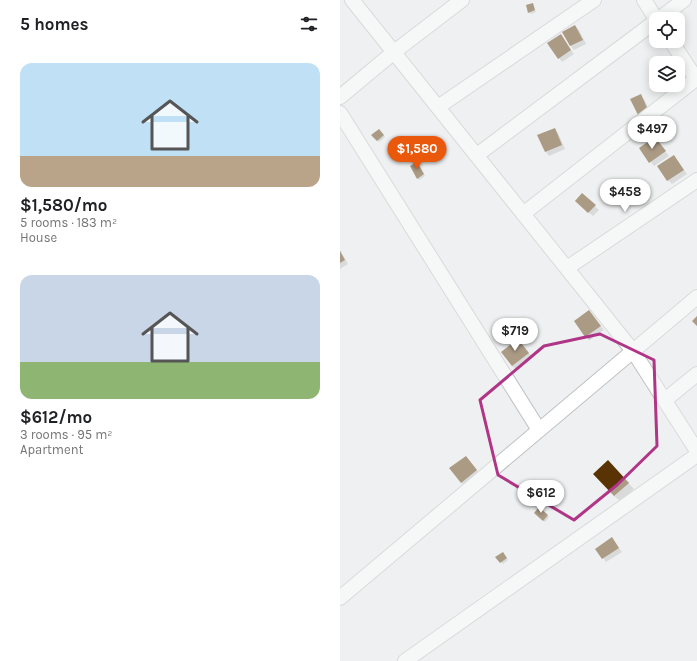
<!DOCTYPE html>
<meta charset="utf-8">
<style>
body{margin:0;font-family:Karla,sans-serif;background:#f6f6f6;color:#202124;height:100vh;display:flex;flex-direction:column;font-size:15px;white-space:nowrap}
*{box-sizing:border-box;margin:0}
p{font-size:13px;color:#757577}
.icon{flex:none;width:22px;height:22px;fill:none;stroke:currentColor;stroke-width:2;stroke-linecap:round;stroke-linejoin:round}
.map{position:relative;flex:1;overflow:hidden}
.panel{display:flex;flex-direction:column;background:#fff;width:340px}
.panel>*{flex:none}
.buttons{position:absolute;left:309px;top:12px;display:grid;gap:8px}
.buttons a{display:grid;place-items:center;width:36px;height:36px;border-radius:8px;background:#fff;box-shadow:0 2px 10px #0003;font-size:20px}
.price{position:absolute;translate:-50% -34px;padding:0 9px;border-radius:14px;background:#fff;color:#222;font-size:13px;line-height:26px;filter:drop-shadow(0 1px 2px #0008)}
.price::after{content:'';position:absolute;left:50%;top:24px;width:12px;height:9px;margin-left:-6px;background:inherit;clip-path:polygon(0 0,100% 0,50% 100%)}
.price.on{background:#ea580c;color:#fff}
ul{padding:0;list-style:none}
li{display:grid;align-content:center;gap:8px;height:212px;padding:0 20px}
li span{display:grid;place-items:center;height:124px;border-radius:12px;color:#555}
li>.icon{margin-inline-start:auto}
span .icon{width:72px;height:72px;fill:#fffc;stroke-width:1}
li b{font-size:17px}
h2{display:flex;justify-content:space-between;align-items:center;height:48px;padding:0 20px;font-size:17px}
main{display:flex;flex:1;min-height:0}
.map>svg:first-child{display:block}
.shadow{fill:#0003}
.building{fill:#5a3304}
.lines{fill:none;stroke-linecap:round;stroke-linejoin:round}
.minor-casing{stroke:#bfc0c1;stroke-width:16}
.minor{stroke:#fff;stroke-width:14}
.marked{fill:none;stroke:#b03586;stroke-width:3;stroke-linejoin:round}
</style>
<main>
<section class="panel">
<h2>5 homes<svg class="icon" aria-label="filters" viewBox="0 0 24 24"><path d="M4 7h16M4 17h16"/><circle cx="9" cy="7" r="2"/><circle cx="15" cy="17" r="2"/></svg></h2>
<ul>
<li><span style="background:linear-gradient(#bfe0f5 75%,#b9a48a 0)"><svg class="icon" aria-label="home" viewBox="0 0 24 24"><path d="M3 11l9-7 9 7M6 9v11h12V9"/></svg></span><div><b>$1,580/mo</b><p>5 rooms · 183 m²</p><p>House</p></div></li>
<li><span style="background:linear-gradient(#c9d6e8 70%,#8fb573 0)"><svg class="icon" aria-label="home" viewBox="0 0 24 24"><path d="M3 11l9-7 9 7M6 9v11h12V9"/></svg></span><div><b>$612/mo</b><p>3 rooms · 95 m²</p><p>Apartment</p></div></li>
</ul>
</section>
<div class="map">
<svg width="357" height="661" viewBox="0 0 357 661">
<rect width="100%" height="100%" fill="#eff0f1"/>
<path class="shadow" d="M192 4 196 12 191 14 189 12Z
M235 26 239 30 246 44 234 50 230 45Z
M220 35 234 54 222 62 219 58Z
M300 95 304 99 311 114 302 118 298 115Z
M215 129 218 133 225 149 209 156 206 152 199 136Z
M39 130 45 137 39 142 33 135Z
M315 138 329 156 314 166 300 149Z
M334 156 347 174 332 184 328 180Z
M79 165 85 176 79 180 78 178Z
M242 194 259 210 253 216 236 201Z
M0 250 8 264 0 269Z
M249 312 264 330 249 340 246 336Z
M178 340 192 357 176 369 172 366Z
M129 461 140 474 125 486 121 482Z
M274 468 294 489 280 501 274 496Z
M199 508 209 517 205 522 195 513Z
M272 539 282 552 266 562 256 549Z
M164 555 168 560 163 564 157 557Z"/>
<path class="building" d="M193 3 195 10 188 13 186 5Z
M235 25 243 40 230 46 222 32Z
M221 34 231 50 218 59 207 43Z
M301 94 308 110 298 115 290 99Z
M215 128 222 145 205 152 197 135Z
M39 129 44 135 37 141 31 135Z
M315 137 326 151 309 163 299 148Z
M334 155 344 170 327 181 317 166Z
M77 162 84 174 77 179 70 166Z
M242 193 256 205 248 213 235 201Z
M0 251 5 260 0 263Z
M249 310 261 326 245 337 234 321Z
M357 316V326L352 321Z
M178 339 189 353 172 366 161 352Z
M126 456 137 470 121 483 109 468Z
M268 460 289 483 274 496 253 474Z
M199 507 208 515 203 521 194 513Z
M272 537 279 548 262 559 255 549Z
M163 552 167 558 160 563 155 557Z"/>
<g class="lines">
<defs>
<path id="minor" d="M12 0 293 351 357 451
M304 0 316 19
M319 19 344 0
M331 41 357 80
M0 97 54 52 122 0
M98 107 254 0
M0 113 199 430
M137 155 316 21
M183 214 357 78
M227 268 357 180
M325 400 357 374
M0 598 357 297
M65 661 357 455"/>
</defs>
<use href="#minor" class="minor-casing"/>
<use href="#minor" class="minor"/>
</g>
<path d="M0 0H357V661H0ZM260 334 314 360 317 446 277 485 234 520 158 475 140 400 204 346Z" fill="#eff0f1" fill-opacity=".55" fill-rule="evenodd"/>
<path class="marked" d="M260 334 314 360 317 446 277 485 234 520 158 475 140 400 204 346Z"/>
</svg>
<div class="buttons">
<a><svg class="icon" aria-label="locate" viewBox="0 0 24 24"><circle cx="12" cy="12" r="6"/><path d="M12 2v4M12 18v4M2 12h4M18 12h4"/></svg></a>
<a><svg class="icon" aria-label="layers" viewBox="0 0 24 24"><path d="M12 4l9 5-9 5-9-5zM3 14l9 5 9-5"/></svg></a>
</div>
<b class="price" style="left:312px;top:150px">$497</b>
<b class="price on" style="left:77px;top:170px">$1,580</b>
<b class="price" style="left:285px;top:213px">$458</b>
<b class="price" style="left:175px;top:352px">$719</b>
<b class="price" style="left:201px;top:514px">$612</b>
</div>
</main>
